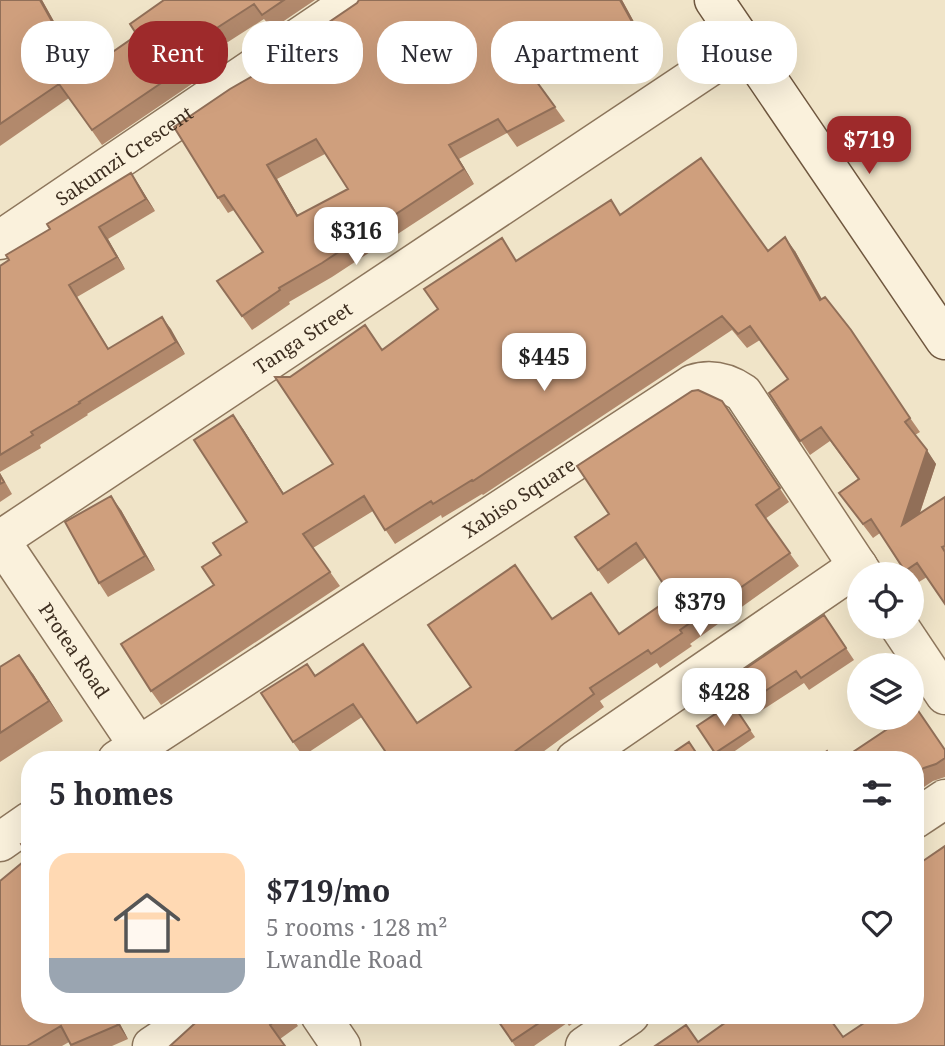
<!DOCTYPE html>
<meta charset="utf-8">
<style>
body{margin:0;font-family:"Noto Serif",serif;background:#f2f2f3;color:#2b2b33;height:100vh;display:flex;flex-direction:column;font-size:26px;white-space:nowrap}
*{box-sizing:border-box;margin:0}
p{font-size:23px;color:#7c7c81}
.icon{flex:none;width:38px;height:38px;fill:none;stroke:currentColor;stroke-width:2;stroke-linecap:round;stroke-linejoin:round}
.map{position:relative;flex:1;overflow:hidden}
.panel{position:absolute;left:21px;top:751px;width:903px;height:273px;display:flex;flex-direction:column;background:#fff;border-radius:28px;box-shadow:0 7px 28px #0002}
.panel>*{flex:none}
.guide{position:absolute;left:21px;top:21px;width:903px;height:63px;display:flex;gap:14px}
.buttons{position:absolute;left:847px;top:562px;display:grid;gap:14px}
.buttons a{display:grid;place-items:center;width:77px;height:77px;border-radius:50%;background:#fff;box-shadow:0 7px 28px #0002;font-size:35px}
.price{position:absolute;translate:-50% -60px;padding:0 16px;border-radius:14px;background:#fff;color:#222;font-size:23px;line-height:46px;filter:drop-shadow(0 2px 4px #0008)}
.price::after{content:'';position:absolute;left:50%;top:42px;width:21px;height:16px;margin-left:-10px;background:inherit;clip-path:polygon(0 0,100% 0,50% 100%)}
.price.selected{background:#9e2a2b;color:#fff}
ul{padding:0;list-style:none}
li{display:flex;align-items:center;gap:21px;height:175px;padding:0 28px}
li span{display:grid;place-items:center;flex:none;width:196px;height:140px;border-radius:21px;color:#555}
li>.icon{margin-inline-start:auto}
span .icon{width:84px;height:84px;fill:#fffc;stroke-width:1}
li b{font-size:30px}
h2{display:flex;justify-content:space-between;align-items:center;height:84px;padding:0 28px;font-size:30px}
.tag{padding:0 24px;border-radius:28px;background:#fff;box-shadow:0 7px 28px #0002;font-size:24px;line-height:63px}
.tag.selected{background:#9e2a2b;color:#fff}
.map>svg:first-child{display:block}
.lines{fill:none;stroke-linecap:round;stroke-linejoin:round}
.street-casing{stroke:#8d765c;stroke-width:41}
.secondary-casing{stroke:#6f573f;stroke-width:41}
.street{stroke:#faf1dc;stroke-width:38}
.secondary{stroke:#faf1dc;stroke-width:38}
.wall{fill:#b2896c;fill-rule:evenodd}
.shaded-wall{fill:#916f58}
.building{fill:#cf9f7d;stroke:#916f58;stroke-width:2;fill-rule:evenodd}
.labels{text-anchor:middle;stroke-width:5;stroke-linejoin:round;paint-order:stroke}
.street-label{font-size:19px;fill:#3d2e20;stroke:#f7eed8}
</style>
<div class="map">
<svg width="945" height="1046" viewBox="0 0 945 1046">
<rect width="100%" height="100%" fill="#f0e4c8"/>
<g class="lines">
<defs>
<g id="street">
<path id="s1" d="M0 240 354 0"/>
<path id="s2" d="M0 540 744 44"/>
<path id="s3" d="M0 540 148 760"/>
<path d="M899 626 945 695"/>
<path id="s4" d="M117 760 693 384C711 378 728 383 743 393L863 574"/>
<path d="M575 760 858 566"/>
<path d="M915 819 945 799"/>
<path d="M0 842 30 821"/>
<path d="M320 1015 341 1046"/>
<path d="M152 1046 199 1015"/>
<path d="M585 1046 630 1015"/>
</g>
<path id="secondary" d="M714 0 945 340"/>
</defs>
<use href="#street" class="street-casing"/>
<use href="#secondary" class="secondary-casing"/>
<use href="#street" class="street"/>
<use href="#secondary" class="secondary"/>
</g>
<path class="wall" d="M0 0H42L64 40 88 69 137 35 164 0H315L272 29 264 19 203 58 211 71 102 145 69 98 0 146Z
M622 0 651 53 609 78 587 51 536 81 565 121 517 147 507 133 459 159 474 184 332 277 289 302 290 304 252 330 217 281 263 252 234 210 228 213 218 198 291 54 357 3ZM325 154 348 189 298 216 277 179Z
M131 173 155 211 108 239 125 269 77 297 109 349 162 317 185 354 87 414 88 415 40 445 41 448 0 472V266Z
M621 214 768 251H795L822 299 825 297 920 432 915 435 936 464 920 513 945 497V604L927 577 914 585 912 582V574H906L880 533 873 538 839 493 858 479 830 441 810 455 769 393 788 379 760 340 747 348 732 330 483 495 482 494 442 518 441 515 395 544 373 511 313 548 340 586 161 705 151 691 214 585 221 555 247 522 243 429 284 494 333 464 290 377 383 350 517 261Z
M731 415 789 502 765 519 799 566 690 644 692 646 660 668 657 663 600 701 604 707 532 760H372L385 751 362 717 303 756 293 742 316 676 418 723 471 687 552 618 619 634 672 597 646 557 608 584 575 537 609 514Z
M0 473 12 494 0 502Z
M121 510 155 570 108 597 99 583Z
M824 615 854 660 809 690 804 683 761 711 736 675Z
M0 667 33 674 63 721 0 762Z
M732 703 755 737 722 760H719L697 726Z
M945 750V777L933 781 915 793V760Z
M30 840V1015H137L120 1024 128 1039 112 1046H72L69 1042 62 1046H0L29 857Z
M204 1015H291L298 1026 280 1039Z
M390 1015H402L394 1021Z
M494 1015H585L569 1026 567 1023 534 1046H515Z"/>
<path class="shaded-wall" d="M40 0H42L73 55 63 41Z
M620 0H622L651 53 641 38Z
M449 145 459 159 474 184 464 169Z
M267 165 277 179 307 231 297 216Z
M131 173 139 185 155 211 146 199Z
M99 227 108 239 125 269 117 257Z
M785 237 795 251 830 314 820 300Z
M162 317 171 329 185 354 176 342Z
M233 415 243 429 293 508 283 494Z
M927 450 936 464 911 539 902 525Z
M111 496 121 510 155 570 145 556Z
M19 655 33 674 63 721 49 701Z
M113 1015 120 1024 128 1039 118 1025Z"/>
<path class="building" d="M0 0H40L63 41 66 38 88 69 137 35 130 24 164 0H284L262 15 254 4 192 44 201 56 92 130 59 84 0 124Z
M359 0H620L641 38 599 64 577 37 526 67 555 107 507 132 498 119 449 145 464 169 322 263 279 288 280 290 242 316 217 281 263 252 224 195 218 198 174 127 230 89 291 54 288 50 357 3ZM316 139 348 189 297 216 267 165Z
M701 158 768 251 785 237 820 300 825 297 851 330 910 418 905 422 927 450 902 525 945 497V546L942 547 945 552V604L917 563 905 571 871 519 863 524 839 493 859 479 821 427 800 441 769 393 788 379 750 326 738 334 722 316 473 481 472 480 433 504 431 501 385 530 364 496 303 534 330 572 151 691 121 644 214 585 202 567 221 555 213 543 247 522 194 440 233 415 283 494 333 464 275 377H290L365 325 382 350 438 309 424 289 502 238 516 261 611 200 620 215Z
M131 173 146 199 99 227 117 257 69 285 108 349 162 317 176 342 79 402 80 403 31 432 33 435 0 455V266L9 260 6 255 50 229 47 224Z
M698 390 722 401 780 488 756 505 790 553 680 630 682 633 651 654 648 650 590 688 594 694 503 760H372L385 751 353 704 293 742 261 693 307 664 315 676 363 644 417 723 471 687 428 625 515 565 552 619 591 593 619 634 672 597 636 543 598 570 575 537 609 514 577 466 692 391Z
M0 475 4 482 0 484Z
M111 496 145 556 99 583 65 522Z
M824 615 846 648 801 678 796 671 753 699 736 675Z
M19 655 49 701 0 733V667Z
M732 703 750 730 715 753 697 726Z
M917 709 945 750V758L936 764 924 768 915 773V760H841L904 718H912V712Z
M689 742 701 760H662Z
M827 751 832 760H815Z
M30 840V1015H113L118 1025 71 1045 61 1026 27 1046H0V881L29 857 21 844Z
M945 846V1046H655L686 1025 698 1042 736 1015H827L843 1037 876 1015H915V850L923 861Z
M204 1015H282L270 1025 285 1046H170Z
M494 1015H551L512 1041Z"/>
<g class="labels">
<g class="street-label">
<text dy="7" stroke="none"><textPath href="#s1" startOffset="150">Sakumzi Crescent</textPath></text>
<text dy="7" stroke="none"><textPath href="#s2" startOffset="364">Tanga Street</textPath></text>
<text dy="7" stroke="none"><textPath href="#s4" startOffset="480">Xabiso Square</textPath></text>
<text dy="7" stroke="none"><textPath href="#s3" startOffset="133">Protea Road</textPath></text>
</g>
</g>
</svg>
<div class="buttons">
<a><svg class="icon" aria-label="locate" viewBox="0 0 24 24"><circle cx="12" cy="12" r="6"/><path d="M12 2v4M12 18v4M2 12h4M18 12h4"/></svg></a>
<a><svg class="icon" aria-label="layers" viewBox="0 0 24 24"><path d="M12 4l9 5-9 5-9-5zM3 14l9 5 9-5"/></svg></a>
</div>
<b class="price selected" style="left:869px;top:176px">$719</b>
<b class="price" style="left:356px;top:267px">$316</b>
<b class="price" style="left:544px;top:393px">$445</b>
<b class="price" style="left:700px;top:638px">$379</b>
<b class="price" style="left:724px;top:728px">$428</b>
<div class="guide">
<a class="tag">Buy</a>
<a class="tag selected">Rent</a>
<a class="tag">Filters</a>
<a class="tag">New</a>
<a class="tag">Apartment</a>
<a class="tag">House</a>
</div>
<section class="panel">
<h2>5 homes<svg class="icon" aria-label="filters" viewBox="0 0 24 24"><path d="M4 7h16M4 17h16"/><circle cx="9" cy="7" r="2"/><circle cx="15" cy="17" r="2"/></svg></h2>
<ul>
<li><span style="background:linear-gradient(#ffd9b3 75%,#9aa5b1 0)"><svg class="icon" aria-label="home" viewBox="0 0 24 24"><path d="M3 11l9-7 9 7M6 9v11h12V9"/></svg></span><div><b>$719/mo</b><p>5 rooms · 128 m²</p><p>Lwandle Road</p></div><svg class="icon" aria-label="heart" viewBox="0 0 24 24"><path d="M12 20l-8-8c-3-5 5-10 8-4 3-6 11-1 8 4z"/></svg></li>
</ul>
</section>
</div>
